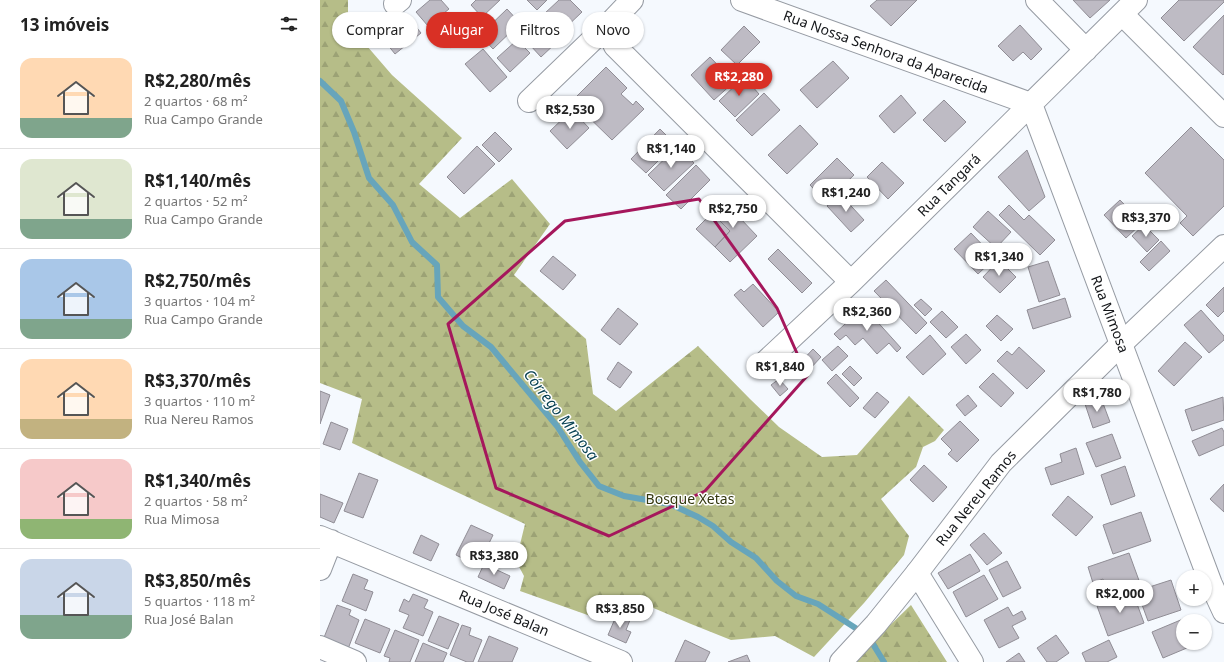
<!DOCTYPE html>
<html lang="pt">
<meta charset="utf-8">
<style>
body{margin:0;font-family:"Noto Sans",sans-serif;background:#f2f2f2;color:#222;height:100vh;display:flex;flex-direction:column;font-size:15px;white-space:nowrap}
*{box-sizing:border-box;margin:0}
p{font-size:13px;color:#767676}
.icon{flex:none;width:22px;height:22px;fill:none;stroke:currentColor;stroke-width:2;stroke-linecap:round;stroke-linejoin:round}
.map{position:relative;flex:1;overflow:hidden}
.details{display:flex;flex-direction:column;background:#fff;width:320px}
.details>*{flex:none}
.top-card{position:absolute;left:12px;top:12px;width:380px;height:36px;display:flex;gap:8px}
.fabs{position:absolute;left:856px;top:570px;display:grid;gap:8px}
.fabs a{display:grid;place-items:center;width:36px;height:36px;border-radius:50%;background:#fff;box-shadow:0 1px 3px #0004;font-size:20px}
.price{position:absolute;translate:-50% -34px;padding:0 9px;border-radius:14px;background:#fff;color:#222;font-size:13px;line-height:26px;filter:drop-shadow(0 1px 2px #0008)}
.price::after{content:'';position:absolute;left:50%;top:24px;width:12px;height:9px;margin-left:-6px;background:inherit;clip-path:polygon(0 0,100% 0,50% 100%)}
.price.selected{background:#d93025;color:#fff}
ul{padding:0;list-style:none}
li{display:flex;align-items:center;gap:12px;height:100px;padding:0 20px}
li+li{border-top:1px solid #e0e0e0}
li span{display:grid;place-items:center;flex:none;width:112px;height:80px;border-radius:12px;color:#555}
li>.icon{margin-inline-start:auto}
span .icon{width:48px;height:48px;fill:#fffc;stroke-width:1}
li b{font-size:17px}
h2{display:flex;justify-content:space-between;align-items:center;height:48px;padding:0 20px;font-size:17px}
.chip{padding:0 14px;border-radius:18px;background:#fff;box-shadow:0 1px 3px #0004;font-size:14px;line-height:36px}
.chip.selected{background:#d93025;color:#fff}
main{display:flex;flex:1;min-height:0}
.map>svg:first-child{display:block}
.forest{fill:url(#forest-firs)}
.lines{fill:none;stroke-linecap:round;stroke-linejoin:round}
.stream{stroke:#67a5bb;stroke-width:6}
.building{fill:#bebbc4;stroke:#908d95}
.street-casing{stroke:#969ba3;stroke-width:24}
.secondary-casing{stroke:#969ba3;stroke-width:24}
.street{stroke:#fff;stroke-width:22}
.secondary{stroke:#fff;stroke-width:22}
.marked{fill:none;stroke:#a5175c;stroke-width:3;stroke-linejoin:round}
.labels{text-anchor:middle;stroke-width:3;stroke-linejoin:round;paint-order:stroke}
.street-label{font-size:14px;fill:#141619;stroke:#fff}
.park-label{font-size:14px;fill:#33370e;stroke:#fff}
.water-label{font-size:15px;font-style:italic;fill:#084152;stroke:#fff}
</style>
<main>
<section class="details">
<h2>13 imóveis<svg class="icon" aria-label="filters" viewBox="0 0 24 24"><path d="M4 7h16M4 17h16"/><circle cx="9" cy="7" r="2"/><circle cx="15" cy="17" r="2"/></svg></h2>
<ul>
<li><span style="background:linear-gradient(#ffd9b3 75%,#7fa58c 0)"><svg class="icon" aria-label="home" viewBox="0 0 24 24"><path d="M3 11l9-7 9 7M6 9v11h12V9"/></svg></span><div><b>R$2,280/mês</b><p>2 quartos · 68 m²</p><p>Rua Campo Grande</p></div></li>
<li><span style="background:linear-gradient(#dfe7d0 75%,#7fa58c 0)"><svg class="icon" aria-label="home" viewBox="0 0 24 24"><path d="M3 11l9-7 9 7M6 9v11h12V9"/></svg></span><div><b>R$1,140/mês</b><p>2 quartos · 52 m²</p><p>Rua Campo Grande</p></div></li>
<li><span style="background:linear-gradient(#a9c7e8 75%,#7fa58c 0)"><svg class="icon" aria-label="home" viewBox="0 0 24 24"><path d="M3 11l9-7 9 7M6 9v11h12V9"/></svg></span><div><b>R$2,750/mês</b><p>3 quartos · 104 m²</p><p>Rua Campo Grande</p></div></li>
<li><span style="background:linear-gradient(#ffd9b3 75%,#c2b280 0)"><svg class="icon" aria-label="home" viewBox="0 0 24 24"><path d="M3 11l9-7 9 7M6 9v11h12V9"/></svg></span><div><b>R$3,370/mês</b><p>3 quartos · 110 m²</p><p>Rua Nereu Ramos</p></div></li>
<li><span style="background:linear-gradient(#f6c9c9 75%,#8fb573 0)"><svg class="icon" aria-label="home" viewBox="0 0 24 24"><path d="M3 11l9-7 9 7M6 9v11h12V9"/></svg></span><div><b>R$1,340/mês</b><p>2 quartos · 58 m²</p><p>Rua Mimosa</p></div></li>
<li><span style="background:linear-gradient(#c9d6e8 70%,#7fa58c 0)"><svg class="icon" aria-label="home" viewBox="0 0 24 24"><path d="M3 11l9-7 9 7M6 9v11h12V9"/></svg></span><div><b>R$3,850/mês</b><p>5 quartos · 118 m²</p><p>Rua José Balan</p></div></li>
</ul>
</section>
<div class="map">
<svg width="904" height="662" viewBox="0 0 904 662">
<defs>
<pattern id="forest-firs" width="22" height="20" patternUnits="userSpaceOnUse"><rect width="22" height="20" fill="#b6bd88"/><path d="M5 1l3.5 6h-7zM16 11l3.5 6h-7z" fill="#9ca275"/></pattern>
</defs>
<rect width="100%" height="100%" fill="#f5f9fe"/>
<path class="forest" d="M0 0H28V24L72 75 142 138 99 184 140 218 192 179 230 224 194 275 266 339 273 394 296 411 378 346 430 399 459 427 502 457 537 455 589 396 624 430 615 441 603 447 596 467 561 499 589 536 584 555 544 603 494 657 455 636 411 640 371 624 303 595 289 596 276 618 200 591 204 576 196 561 205 524 32 443 42 399 0 383Z
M591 605 627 662H532Z"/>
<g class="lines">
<path class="stream" d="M0 81 21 101 34 132 49 178 73 205 92 242 117 265 118 297 143 326 171 347 237 426 260 462 279 486 304 496 350 504 378 517 393 526 411 542 436 558 457 581 476 596 498 604 548 636 564 662"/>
</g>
<path class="building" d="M110 0H121L129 9 108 26 96 12Z
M156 0H180L162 17 151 5Z
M207 0H227L217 10Z
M239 0H250L262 12 241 32 224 14Z
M557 0H597L571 26 550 6Z
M753 0H790L770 18Z
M859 0H904V2L864 41 841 18Z
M187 9 200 23 173 49 160 35Z
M133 15 149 31 130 48 115 31Z
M904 15V74L903 75 873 47Z
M217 17 238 41 221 57 199 33Z
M89 18 101 33 75 54 63 39Z
M700 25 722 49 711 60 703 52 693 61 678 46Z
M424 26 440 42 417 65 401 50Z
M197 40 210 53 190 72 177 58Z
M163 49 187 77 170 92 145 64Z
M390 57 414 82 394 100 371 75Z
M513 61 529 78 497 108 480 90Z
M286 67 307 88 301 94 313 105 316 101 324 109 292 140 252 101Z
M424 77 439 94 415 117 399 101Z
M444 93 460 110 432 136 416 120Z
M581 95 596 113 574 133 559 116Z
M624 100 646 122 625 142 603 120Z
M252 110 269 128 247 149 230 131Z
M480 125 498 144 467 174 448 155Z
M871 127 904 160V206L873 236 860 223 867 216 825 173Z
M340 129 355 144 326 173 311 159Z
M175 132 192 149 179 162 162 145Z
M157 146 175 164 144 194 127 177Z
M358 146 374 163 344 191 328 175Z
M707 150 725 197 709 211 678 177Z
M517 158 534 175 506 202 490 185Z
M562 162 584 183 568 199 547 177Z
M376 165 390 180 361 209 346 195Z
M520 194 544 220 531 232 507 206Z
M410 195 426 211 419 217 437 236 410 262 395 247 410 231 392 213Z
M800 200 822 223 806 238 784 215Z
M689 205 704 220 709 215 735 240 720 255 679 215Z
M668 211 691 232 676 248 653 227Z
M392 213 410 231 395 247 376 229Z
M824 225 839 240 827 252 812 236Z
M651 233 675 258 658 274 634 249Z
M841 241 850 251 829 271 820 262Z
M458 249 492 283 482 293 448 259Z
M233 256 256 275 243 290 220 271Z
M679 260 696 277 680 293 663 277Z
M728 261 740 295 719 302 708 267Z
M566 280 607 323 596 334 554 291Z
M433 284 459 312 443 327 414 295 421 289 424 292Z
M904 287V311L898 317 886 305Z
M745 298 751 317 713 329 707 310Z
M601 299 612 309 605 316 594 305Z
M544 307 581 348 577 352 569 343 557 354 543 338 535 345 526 335 520 340 514 334Z
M298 308 318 324 300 345 281 330Z
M881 310 904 336V340L889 353 864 325Z
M622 311 638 327 626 338 610 322Z
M677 315 693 329 681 341 666 326Z
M646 334 661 350 646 364 631 347Z
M610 335 626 354 603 375 586 357Z
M865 342 882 357 854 386 838 371Z
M518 346 528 356 512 371 502 360Z
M699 347 725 371 707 389 677 361 687 351 692 355Z
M493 349 501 357 489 370 481 362Z
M298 362 312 372 300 388 287 379Z
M530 366 542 378 534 386 522 374Z
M673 373 694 393 681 407 659 387Z
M516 374 539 398 530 407 507 383Z
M459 379 468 389 460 396 451 385Z
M0 391 10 395 0 424Z
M557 392 569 402 555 418 543 408Z
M648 395 657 406 645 416 636 405Z
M903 397 904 420 872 431 865 410Z
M781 398 790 422 773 428 765 404Z
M640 421 659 440 637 462 628 454 632 450 621 439Z
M11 422 28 429 20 450 3 444Z
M902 428 904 432V445L879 456 872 441Z
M792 434 801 458 776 467 766 443Z
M756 448 764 474 731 485 725 468 742 462 740 454Z
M604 465 627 487 613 502 590 480Z
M805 466 815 496 791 505 781 475Z
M39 473 58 480 43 518 24 511Z
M904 484V512L890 499Z
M0 494 23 503 14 523 0 517Z
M748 496 773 517 756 536 732 515Z
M821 512 831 541 793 554 783 525Z
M151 525 173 535 158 566 136 555Z
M664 533 682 553 667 565 650 545Z
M101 535 119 544 111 561 93 553Z
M809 553 821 586 789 597 783 579 773 583 768 567Z
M650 554 660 571 628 589 618 573Z
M687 561 701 588 683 597 669 570Z
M164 564 190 576 184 589 158 577Z
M33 574 48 580 44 589 53 592 46 611 22 601Z
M664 575 678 599 646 617 633 592Z
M851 580 861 610 828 621 817 591Z
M813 593 824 623 788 636 777 606Z
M93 594 108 600 104 608 113 612 103 636 83 628 89 615 79 611 84 599 89 602Z
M17 605 31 610 29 615 39 620 28 649 3 640Z
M688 607 693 616 702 611 706 619 692 626 699 638 679 648 664 620Z
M297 614 310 620 306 630 311 632 306 643 288 635Z
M119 616 139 624 128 649 108 641Z
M45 619 70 629 60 653 35 643Z
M863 619 864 621H863V643H873L874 645 843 658 832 632Z
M142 625 151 628 149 635 162 640 153 662H147L130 655Z
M75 630 99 640 90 662H69L70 658 64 656Z
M736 635 749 653 736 662H727L717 648Z
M169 636 198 648 192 662H158Z
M365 640 390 652 385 662H355Z
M789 640 797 657 787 662H766L762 653Z
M103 643 127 653 123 662H95Z
M699 653 705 662H686Z
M427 655 430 662H408Z"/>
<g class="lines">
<defs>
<path id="street" d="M312 0 290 23V35L295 46 531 282
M422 0 711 104 891 584 904 612
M717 0 766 50
M75 4 80 0
M802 14 904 116
M209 101 290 23
M440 367 531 282 816 0
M0 537 301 662
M0 569 11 541
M0 647 35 662
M521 662 556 624 597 573 652 662"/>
<path id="secondary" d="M597 573 681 463 801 344 904 246"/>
</defs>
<use href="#street" class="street-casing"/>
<use href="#secondary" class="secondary-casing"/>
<use href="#street" class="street"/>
<use href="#secondary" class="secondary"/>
</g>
<path class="marked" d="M379 199 457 308 487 376 385 491 289 536 176 488 128 324 245 221Z"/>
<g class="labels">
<g class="street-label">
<text transform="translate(566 52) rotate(20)" y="5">Rua Nossa Senhora da Aparecida</text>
<text transform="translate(629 185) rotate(-45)" y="5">Rua Tangará</text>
<text transform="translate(790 314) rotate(69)" y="5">Rua Mimosa</text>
<text transform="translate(656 498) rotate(-51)" y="5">Rua Nereu Ramos</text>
<text transform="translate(184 613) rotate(23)" y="5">Rua José Balan</text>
</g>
<g class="park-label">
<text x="370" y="504">Bosque Xetas</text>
</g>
<g class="water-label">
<text transform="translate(241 415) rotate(52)" y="5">Córrego Mimosa</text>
</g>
</g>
</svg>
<div class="fabs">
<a>+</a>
<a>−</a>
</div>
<b class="price selected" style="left:419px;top:97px">R$2,280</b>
<b class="price" style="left:250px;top:130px">R$2,530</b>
<b class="price" style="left:351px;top:169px">R$1,140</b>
<b class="price" style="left:526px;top:213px">R$1,240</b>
<b class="price" style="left:413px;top:229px">R$2,750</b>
<b class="price" style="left:826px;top:238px">R$3,370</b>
<b class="price" style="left:679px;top:277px">R$1,340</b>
<b class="price" style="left:547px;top:332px">R$2,360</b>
<b class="price" style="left:460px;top:387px">R$1,840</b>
<b class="price" style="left:777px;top:413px">R$1,780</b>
<b class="price" style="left:174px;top:576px">R$3,380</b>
<b class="price" style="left:800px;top:614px">R$2,000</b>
<b class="price" style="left:300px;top:629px">R$3,850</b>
<div class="top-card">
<a class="chip">Comprar</a>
<a class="chip selected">Alugar</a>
<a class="chip">Filtros</a>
<a class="chip">Novo</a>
</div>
</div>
</main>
